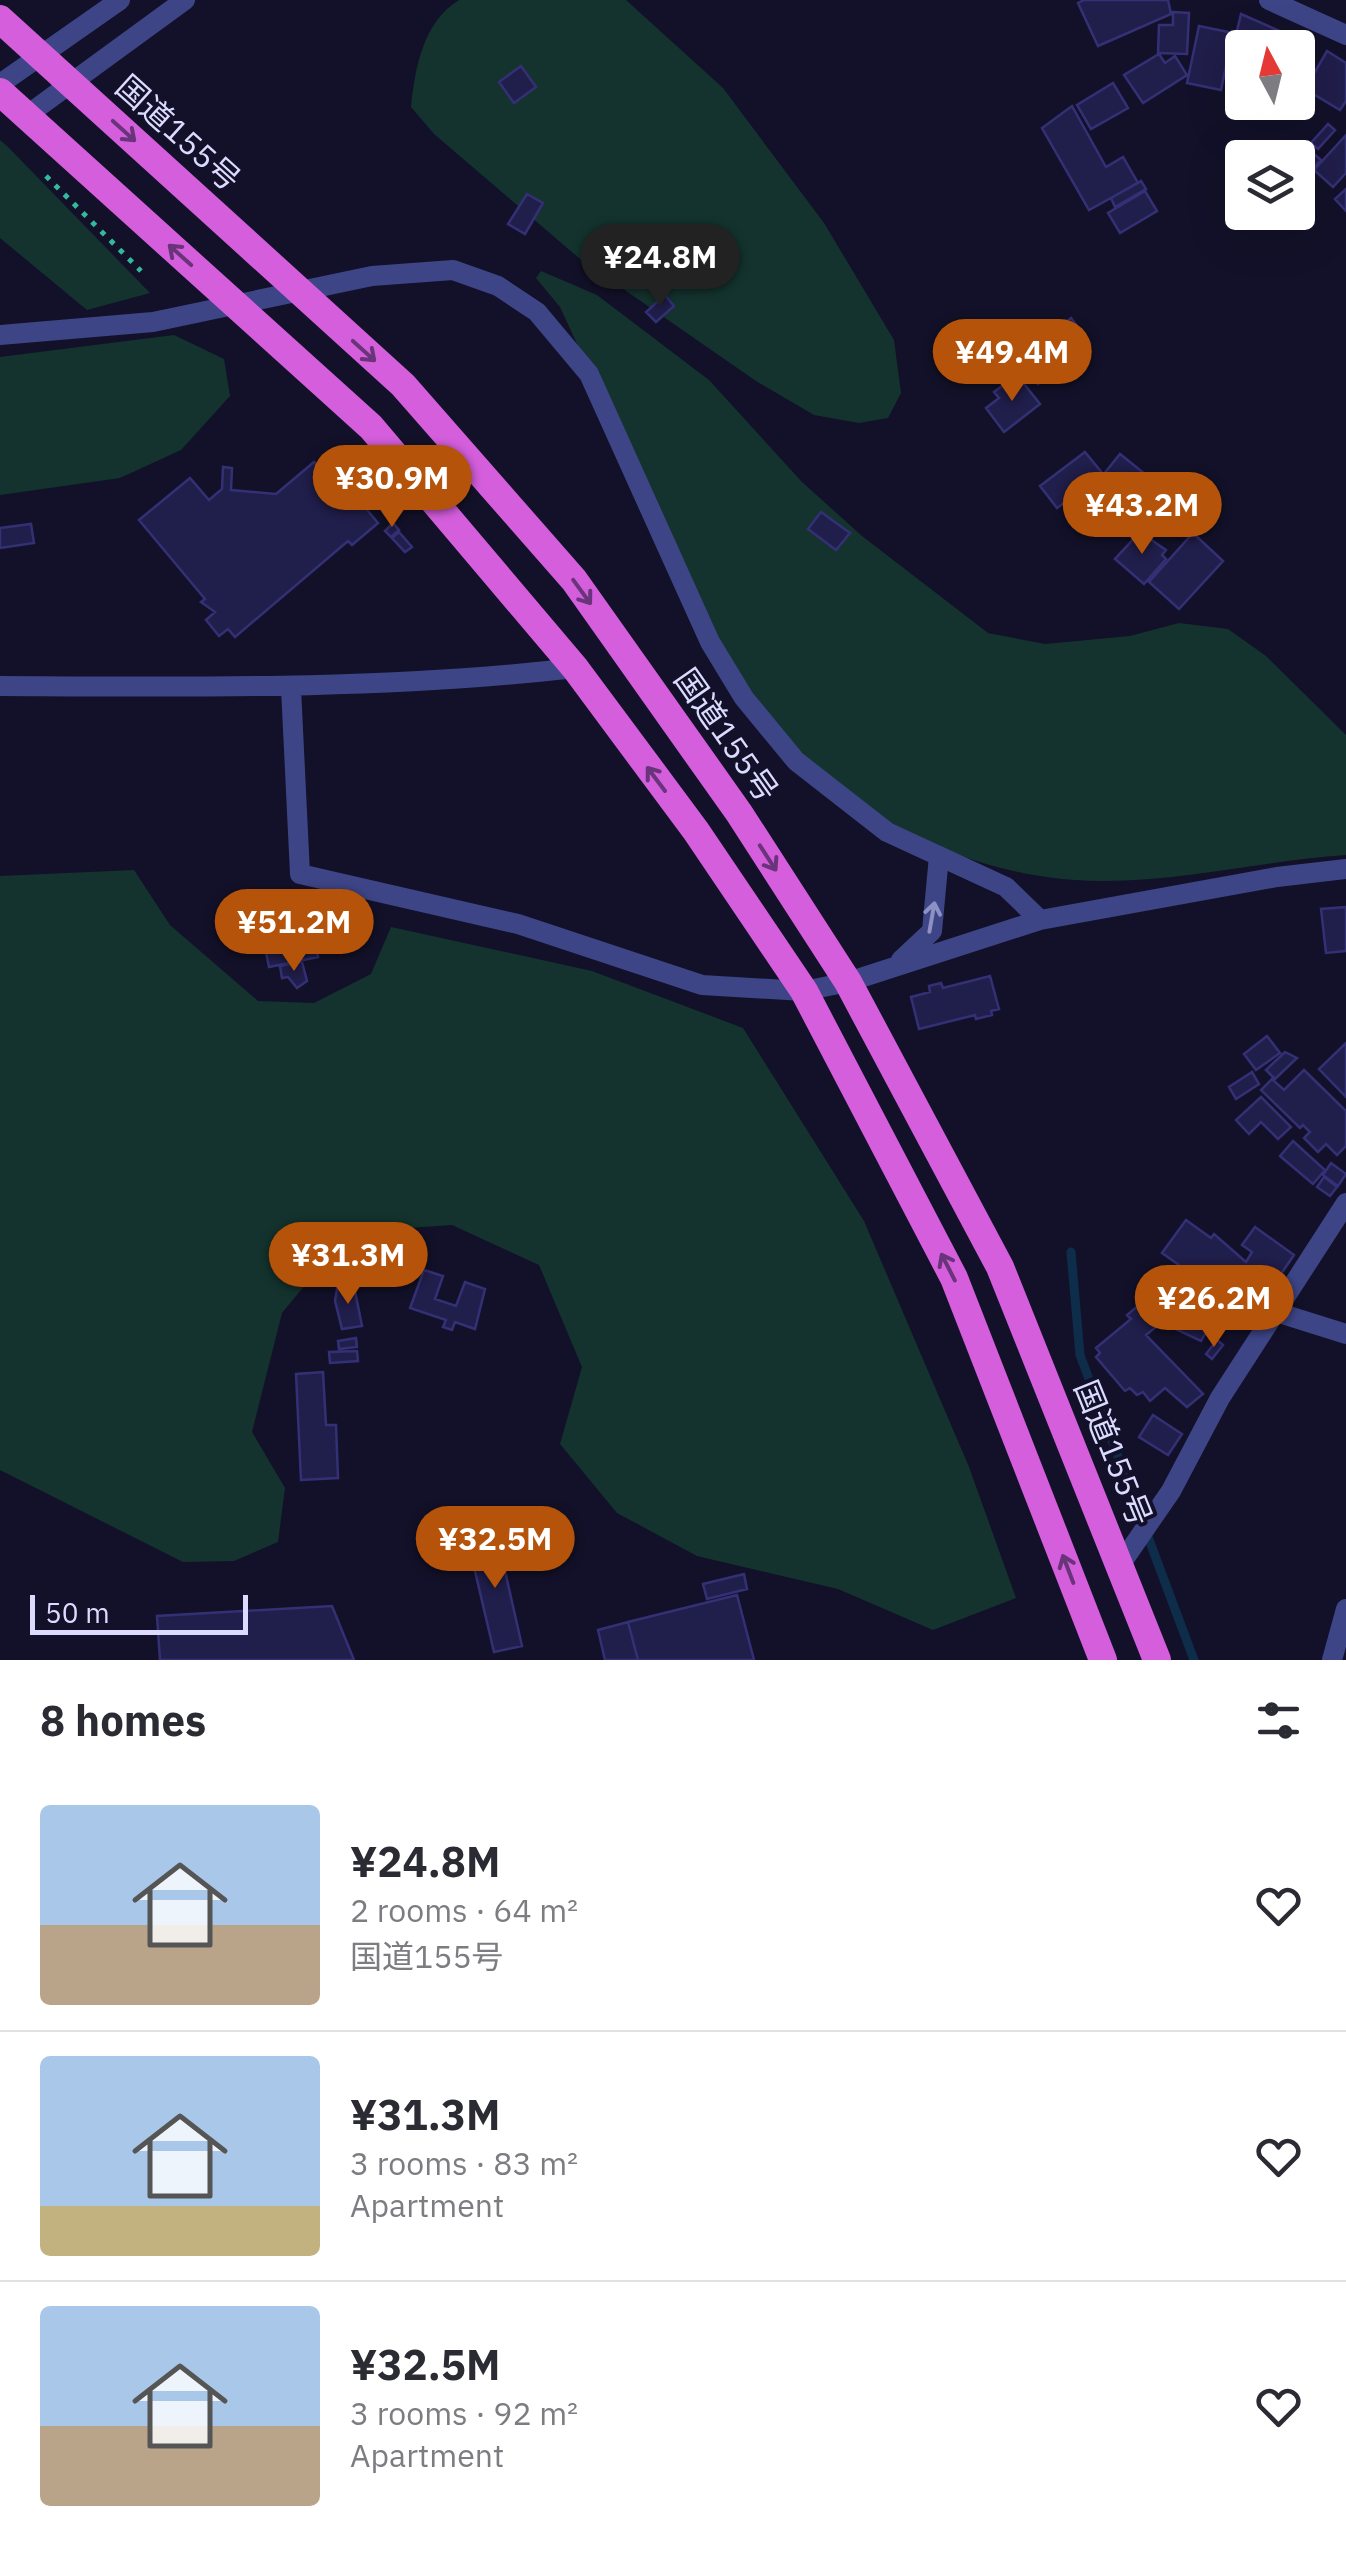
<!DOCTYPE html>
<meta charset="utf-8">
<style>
body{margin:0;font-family:"IBM Plex Sans","Noto Sans JP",sans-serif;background:#f2f2f3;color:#2b2b33;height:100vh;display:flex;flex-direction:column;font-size:38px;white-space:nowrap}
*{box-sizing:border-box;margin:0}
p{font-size:32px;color:#7c7c81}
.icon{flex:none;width:55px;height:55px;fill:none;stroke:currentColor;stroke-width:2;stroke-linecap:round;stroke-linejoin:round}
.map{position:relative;height:1660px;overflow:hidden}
.side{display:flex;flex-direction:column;background:#fff;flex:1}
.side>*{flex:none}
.needle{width:65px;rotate:353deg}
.controls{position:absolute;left:1225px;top:30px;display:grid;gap:20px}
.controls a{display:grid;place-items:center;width:90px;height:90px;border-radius:10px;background:#fff;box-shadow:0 10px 40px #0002;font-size:50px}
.scale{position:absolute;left:30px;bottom:25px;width:218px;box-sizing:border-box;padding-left:10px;border:5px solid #dadbfe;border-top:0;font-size:28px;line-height:35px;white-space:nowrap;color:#dadbfe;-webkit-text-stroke:8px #121129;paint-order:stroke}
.price{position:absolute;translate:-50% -85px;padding:0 22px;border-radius:35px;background:#b45309;color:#fff;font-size:32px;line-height:65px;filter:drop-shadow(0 2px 5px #0008)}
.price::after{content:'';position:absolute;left:50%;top:60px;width:30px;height:22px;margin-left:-15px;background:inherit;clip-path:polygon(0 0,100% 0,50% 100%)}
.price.selected{background:#222;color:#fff}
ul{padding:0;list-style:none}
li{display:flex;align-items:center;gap:30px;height:250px;padding:0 40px}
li+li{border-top:2px solid #e1e1e2}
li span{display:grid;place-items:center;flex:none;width:280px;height:200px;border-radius:10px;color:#555}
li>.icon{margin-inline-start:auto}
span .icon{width:120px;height:120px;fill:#fffc;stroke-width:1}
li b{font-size:42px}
h2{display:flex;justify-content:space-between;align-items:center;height:120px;padding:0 40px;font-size:42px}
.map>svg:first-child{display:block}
.green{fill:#14332e}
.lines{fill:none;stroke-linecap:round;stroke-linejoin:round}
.stream{stroke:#0e2d4b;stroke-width:9}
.building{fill:#201e4a;stroke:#343075;stroke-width:2.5}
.path{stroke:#33b99e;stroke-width:5;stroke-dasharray:5 8;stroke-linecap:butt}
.minor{stroke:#3d4587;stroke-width:20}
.tertiary{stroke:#3d4587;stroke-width:20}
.trunk{stroke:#d45edc;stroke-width:28}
.oneway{stroke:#69347a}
.oneway2{stroke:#8c90c2}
.labels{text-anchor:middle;stroke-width:8;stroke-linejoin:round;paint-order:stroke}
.street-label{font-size:32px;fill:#dadbfe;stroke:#121129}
</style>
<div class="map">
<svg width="1346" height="1660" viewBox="0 0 1346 1660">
<rect width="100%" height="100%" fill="#121129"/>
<path class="green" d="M459 0H626L723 88 824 223 894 340 901 393 888 418 859 423 814 415 756 381 580 259 434 134 411 107C415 68 423 22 459 0Z
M0 140 9 148 150 293 87 310 0 238Z
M541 271 597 295 709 380 802 482 862 536 988 633 1045 644 1130 636 1179 623 1228 629 1266 656 1346 735V855C1256 861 1166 886 1075 880 952 871 840 809 763 714 721 661 694 595 665 534 630 458 595 383 560 307L536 278Z
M174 335 224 359 230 396 181 450 120 478 0 495V357Z
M134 870 170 925 258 1001 314 1003 371 974 391 927 592 971 743 1028 864 1221 969 1467 1016 1598 933 1630 838 1589 697 1556 617 1513 560 1444 582 1367 539 1265 452 1225 349 1232 282 1313 252 1432 285 1488 278 1542 234 1561 183 1562 0 1470V876Z"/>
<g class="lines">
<path class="stream" d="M1071 1252 1080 1355 1194 1660"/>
</g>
<path class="building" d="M1084 0H1168L1171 14 1098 46 1078 3Z
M1173 12 1189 13 1187 54 1158 53 1159 25H1173Z
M1241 14 1309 44 1303 59 1298 56V48H1242V65L1230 60Z
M1199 26 1233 33 1221 90 1187 83Z
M1327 51 1346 63V101L1340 110 1305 89Z
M1159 54 1165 63 1175 56 1187 75 1143 103 1124 75Z
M521 66 536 87 514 103 499 82Z
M1113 83 1128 108 1091 129 1077 105Z
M1072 106 1106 167 1123 157 1138 183 1089 210 1042 128Z
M1328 124 1335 130 1318 149 1311 143Z
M1346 135V173L1333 187 1314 170Z
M1304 145 1321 160 1299 183 1298 158H1292Z
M1141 181 1146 189 1115 207 1111 198Z
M1346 189V211L1335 199Z
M1145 191 1157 211 1120 233 1108 213Z
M527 194 543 203 525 234 508 224Z
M665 295 674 306 656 322 646 312Z
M1071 318 1090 343 1038 384 1019 359Z
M1017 375 1040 404 1004 432 986 408 999 398 994 392Z
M1085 452 1103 474 1057 508 1040 486Z
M1120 454 1166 491 1135 527 1090 491Z
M314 462 321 469 328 463 378 523 352 545 348 541 235 637 228 629 219 636 206 620 215 612 201 602 205 599 139 520 190 478 209 500 222 489 223 467 232 468 231 490 276 494Z
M821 512 850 533 836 550 808 529Z
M393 523 399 530 391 537 385 531Z
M31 524 34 543 0 548V528Z
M399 532 412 547 405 552 392 538Z
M1140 532 1166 550 1162 555 1166 559 1144 584 1115 559Z
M1193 533 1223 561 1179 609 1149 582Z
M1346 907V951L1326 953 1321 909Z
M311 922 318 957 269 967 262 933Z
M302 962 307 981 297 988 288 977 282 978 280 966Z
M990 976 999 1009 991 1011 992 1015 976 1019 975 1015 919 1029 911 997 930 992 929 986 941 983 943 988Z
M1267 1036 1280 1053 1256 1070 1244 1054Z
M1346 1043V1097L1319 1069Z
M1285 1052 1297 1058 1275 1079 1266 1070Z
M1304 1070 1346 1111V1146L1337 1155 1326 1144 1318 1152 1304 1138 1310 1132 1303 1125 1300 1128 1261 1090 1272 1079 1284 1090Z
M1252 1072 1259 1084 1236 1099 1229 1087Z
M1261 1097 1291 1127 1278 1139 1261 1122 1249 1134 1236 1120Z
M1293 1141 1325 1170 1313 1184 1280 1156Z
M1331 1163 1346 1174 1338 1186 1323 1175Z
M1324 1177 1337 1187 1330 1196 1317 1187Z
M1186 1220 1211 1238 1214 1234 1246 1262 1252 1252 1242 1245 1255 1227 1294 1255 1261 1303 1241 1293 1248 1277 1242 1273 1228 1293 1206 1284 1202 1288 1189 1279 1193 1275 1162 1253Z
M424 1270 443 1276 435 1299 456 1306 465 1282 485 1289 475 1329 455 1322 452 1330 443 1327 446 1320 410 1308Z
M346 1282 347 1287 354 1286 362 1326 342 1329 335 1301 338 1283Z
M1177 1285 1219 1310 1201 1341 1156 1320Z
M1139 1305 1157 1326 1146 1335 1203 1394 1187 1407 1165 1388 1150 1401 1143 1392 1137 1395 1130 1388 1125 1391 1096 1357 1100 1353 1096 1348 1131 1319 1127 1315Z
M356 1338 357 1347 339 1349 338 1341Z
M1217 1340 1223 1345 1212 1359 1206 1354Z
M357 1351 358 1361 330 1363 329 1352Z
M323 1372 326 1425H336L338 1478 301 1480 296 1374Z
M1153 1415 1182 1434 1168 1455 1139 1437Z
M496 1531 522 1646 494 1652 467 1537Z
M744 1574 747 1589 707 1599 703 1584Z
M737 1595 754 1660H638L628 1622Z
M332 1606 354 1660H160L157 1616Z
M628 1622 638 1660H605L598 1630Z"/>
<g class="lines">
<path class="path" d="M46 176 141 271"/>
<path class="minor" d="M1269 0 1346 35
M0 335 153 322 372 276 453 270 498 286 537 312 589 374 710 642 744 698 796 761 887 832 1006 887 1040 920
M0 686C192 687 383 690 575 668
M291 688 300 874 518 924 702 985 804 991 848 982 1040 920 1277 877 1346 869
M901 960 932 931 939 856
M1276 1312 1346 1334
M1120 1565 1171 1491 1220 1398 1346 1203
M1332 1660 1346 1609"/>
<path class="tertiary" d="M0 84 120 0
M26 116 185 0"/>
<path class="trunk" d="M0 19 403 385 574 580 739 813 848 982 1000 1267 1157 1660
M0 92 371 427 575 668 696 831 804 991 954 1278 1103 1660"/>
</g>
<defs><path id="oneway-shaft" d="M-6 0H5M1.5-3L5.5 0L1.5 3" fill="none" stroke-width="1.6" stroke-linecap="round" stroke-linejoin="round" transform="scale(2.5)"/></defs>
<g class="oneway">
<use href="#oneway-shaft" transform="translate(124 131) rotate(42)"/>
<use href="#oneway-shaft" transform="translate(180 255) rotate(-138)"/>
<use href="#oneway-shaft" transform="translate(364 351) rotate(42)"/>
<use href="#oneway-shaft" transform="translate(582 592) rotate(54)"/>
<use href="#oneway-shaft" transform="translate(656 779) rotate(-127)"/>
<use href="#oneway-shaft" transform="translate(768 858) rotate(57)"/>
<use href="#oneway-shaft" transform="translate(948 1267) rotate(-117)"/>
<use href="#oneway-shaft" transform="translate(1068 1569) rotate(-111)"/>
</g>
<use class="oneway2" href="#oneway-shaft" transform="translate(932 917) rotate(-80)"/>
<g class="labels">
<g class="street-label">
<text transform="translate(178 133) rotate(42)" y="11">国道155号</text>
<text transform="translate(726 735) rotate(55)" y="11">国道155号</text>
<text transform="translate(1113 1453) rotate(68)" y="11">国道155号</text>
</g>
</g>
</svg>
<div class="controls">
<a><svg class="needle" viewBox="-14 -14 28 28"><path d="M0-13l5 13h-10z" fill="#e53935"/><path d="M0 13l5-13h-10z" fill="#7c7c81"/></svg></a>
<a><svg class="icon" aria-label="layers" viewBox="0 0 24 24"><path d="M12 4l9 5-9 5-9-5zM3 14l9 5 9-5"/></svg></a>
</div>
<div class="scale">50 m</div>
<b class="price selected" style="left:660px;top:309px">¥24.8M</b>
<b class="price" style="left:1012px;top:404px">¥49.4M</b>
<b class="price" style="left:392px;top:530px">¥30.9M</b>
<b class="price" style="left:1142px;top:557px">¥43.2M</b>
<b class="price" style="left:294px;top:974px">¥51.2M</b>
<b class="price" style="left:348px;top:1307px">¥31.3M</b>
<b class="price" style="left:1214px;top:1350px">¥26.2M</b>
<b class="price" style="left:495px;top:1591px">¥32.5M</b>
</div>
<section class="side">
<h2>8 homes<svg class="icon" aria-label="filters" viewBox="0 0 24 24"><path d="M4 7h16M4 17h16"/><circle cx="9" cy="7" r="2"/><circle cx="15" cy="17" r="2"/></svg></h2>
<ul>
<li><span style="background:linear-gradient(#a9c7e8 60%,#b9a48a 0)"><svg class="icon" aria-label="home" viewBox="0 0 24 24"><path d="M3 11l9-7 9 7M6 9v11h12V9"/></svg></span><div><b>¥24.8M</b><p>2 rooms · 64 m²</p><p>国道155号</p></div><svg class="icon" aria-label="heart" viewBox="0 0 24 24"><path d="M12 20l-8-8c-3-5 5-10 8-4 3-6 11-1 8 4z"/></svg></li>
<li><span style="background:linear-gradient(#a9c7e8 75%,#c2b280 0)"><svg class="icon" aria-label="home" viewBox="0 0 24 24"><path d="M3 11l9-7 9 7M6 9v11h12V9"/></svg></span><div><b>¥31.3M</b><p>3 rooms · 83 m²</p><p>Apartment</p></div><svg class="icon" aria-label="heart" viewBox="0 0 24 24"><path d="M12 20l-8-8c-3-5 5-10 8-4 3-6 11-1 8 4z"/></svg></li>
<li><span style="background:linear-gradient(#a9c7e8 60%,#b9a48a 0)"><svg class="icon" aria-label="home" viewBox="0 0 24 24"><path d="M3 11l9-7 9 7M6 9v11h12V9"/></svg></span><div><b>¥32.5M</b><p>3 rooms · 92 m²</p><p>Apartment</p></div><svg class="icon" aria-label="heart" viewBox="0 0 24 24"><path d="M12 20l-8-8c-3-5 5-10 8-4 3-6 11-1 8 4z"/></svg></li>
</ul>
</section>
